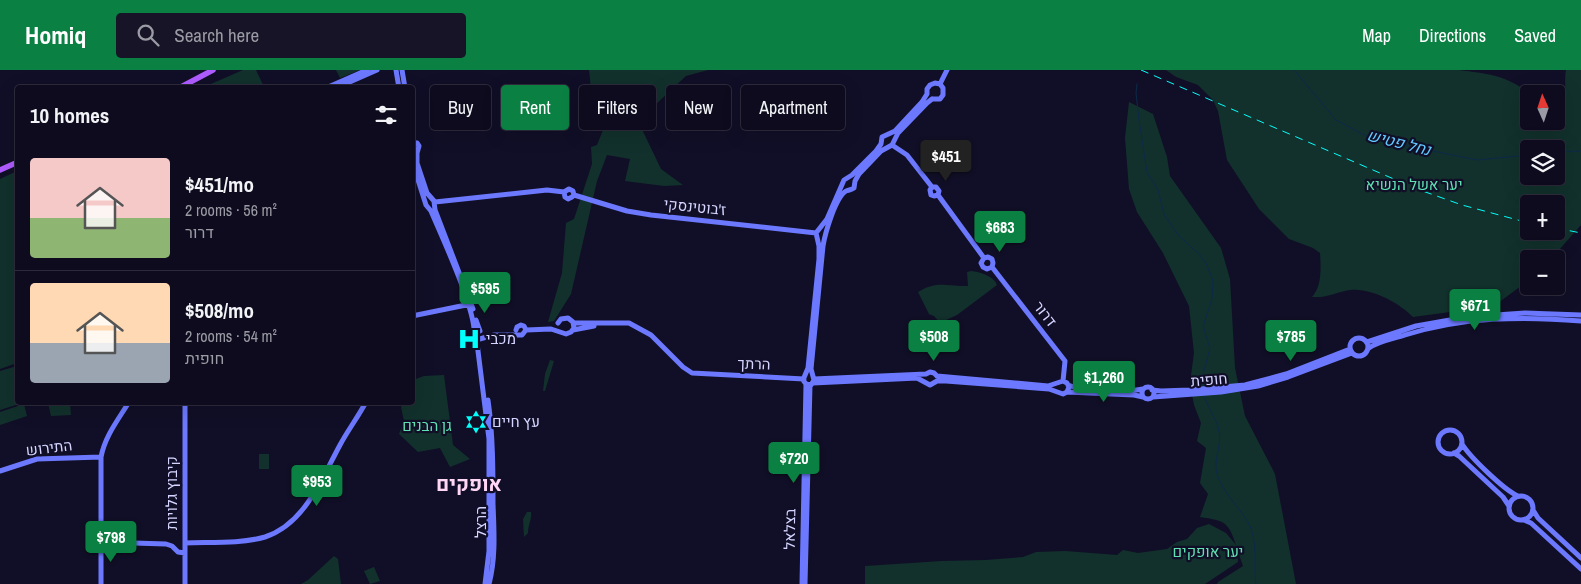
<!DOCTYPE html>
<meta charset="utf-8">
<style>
body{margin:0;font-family:"Archivo Narrow",Heebo,sans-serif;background:#161426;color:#f1f3f6;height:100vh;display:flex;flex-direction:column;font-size:19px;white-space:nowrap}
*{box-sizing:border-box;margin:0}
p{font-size:16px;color:#9a9ba4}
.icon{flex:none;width:28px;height:28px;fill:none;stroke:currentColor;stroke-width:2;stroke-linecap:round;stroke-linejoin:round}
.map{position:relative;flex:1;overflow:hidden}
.side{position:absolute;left:15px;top:15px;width:400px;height:320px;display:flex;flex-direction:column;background:#0d0b1d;border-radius:5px;box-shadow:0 5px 20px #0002,0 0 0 1px #2d2b3b}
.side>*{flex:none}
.guide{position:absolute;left:430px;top:15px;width:475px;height:45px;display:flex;gap:10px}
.needle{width:32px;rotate:357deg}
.controls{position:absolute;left:1520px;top:15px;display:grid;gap:10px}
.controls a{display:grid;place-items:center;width:45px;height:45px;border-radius:5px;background:#0d0b1d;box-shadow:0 5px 20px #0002,0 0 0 1px #2d2b3b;font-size:25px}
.price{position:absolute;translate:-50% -42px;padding:0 11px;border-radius:5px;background:#0b8043;color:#fff;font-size:16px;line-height:32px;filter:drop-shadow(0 1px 2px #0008)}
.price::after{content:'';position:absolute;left:50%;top:30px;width:15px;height:11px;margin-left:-8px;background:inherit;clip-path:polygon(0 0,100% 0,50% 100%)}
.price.current{background:#222;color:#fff}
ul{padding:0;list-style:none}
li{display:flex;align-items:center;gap:15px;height:125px;padding:0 15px}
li+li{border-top:1px solid #2d2b3b}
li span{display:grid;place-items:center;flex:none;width:140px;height:100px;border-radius:5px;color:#555}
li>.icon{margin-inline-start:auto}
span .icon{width:60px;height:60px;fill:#fffc;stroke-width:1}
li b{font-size:21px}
h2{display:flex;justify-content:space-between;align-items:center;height:60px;padding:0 15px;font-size:21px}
.chip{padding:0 18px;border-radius:5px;background:#0d0b1d;box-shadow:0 5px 20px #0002,0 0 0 1px #2d2b3b;font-size:18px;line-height:45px}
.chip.current{background:#0b8043;color:#fff}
header{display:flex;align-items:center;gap:30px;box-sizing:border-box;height:70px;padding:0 25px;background:#0b8043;color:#fff}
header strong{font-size:24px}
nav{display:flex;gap:28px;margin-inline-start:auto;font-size:18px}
.search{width:350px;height:45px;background:#161426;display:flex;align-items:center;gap:12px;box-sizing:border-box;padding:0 18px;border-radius:5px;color:#9a9ba4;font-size:19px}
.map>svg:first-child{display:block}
.green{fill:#12312c;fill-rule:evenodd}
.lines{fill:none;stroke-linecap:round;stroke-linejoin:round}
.stream{stroke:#0c294a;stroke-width:1}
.secondary{stroke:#6c79ff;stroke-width:5}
.primary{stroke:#af5cff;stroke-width:5.5}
.rail{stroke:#01fffb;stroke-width:1;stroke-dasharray:8 6;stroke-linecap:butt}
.labels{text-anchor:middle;stroke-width:4.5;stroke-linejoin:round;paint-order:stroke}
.park-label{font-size:15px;fill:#5fe1b2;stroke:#110f27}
.street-label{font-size:15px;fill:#d5d5ff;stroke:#110f27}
.poi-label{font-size:15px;fill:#d5d5ff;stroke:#110f27;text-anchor:start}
.water-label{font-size:16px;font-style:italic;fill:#63c9ff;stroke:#110f27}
.district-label{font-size:20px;font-weight:bold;fill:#ffd7f5;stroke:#110f27}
</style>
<header>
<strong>Homiq</strong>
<div class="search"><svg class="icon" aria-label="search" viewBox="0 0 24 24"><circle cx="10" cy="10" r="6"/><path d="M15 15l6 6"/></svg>Search here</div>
<nav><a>Map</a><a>Directions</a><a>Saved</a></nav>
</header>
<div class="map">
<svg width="1581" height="514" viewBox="0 0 1581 514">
<rect width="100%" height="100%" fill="#110f27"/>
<path class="green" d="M243 0H256L264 17H204Z
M336 0H360L340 8Z
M589 0H708L686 6 638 51 661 99 683 115 664 116 625 111 630 89 607 85 597 111 571 224 554 251 548 252 562 203 566 153 574 149 592 94 591 77 597 75 607 50 598 24 591 19Z
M1166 0H1459C1489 4 1505 5 1531 24H1529V51H1556V37C1570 28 1563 14 1566 0H1581V155L1551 189H1529V210L1494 236 1413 247C1400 233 1370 217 1350 220 1336 222 1329 228 1312 227 1322 217 1321 197 1320 183L1313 178 1289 169 1259 139 1227 90 1218 41 1213 30 1198 15 1176 7ZM1529 79H1556V106H1529ZM1529 134H1556V161H1529Z
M1129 32 1153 44 1167 87 1170 106 1221 178 1230 209 1235 298 1245 346 1275 404 1296 514H1217L1218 512 1243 496 1236 476 1238 492 1205 514H865V496L942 491 986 490 1023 487 1036 482 1065 481 1117 485 1123 480 1138 483 1167 479 1177 472 1187 469 1197 458 1209 454 1226 463 1236 475C1228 451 1225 451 1200 447L1208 424 1200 413 1206 378 1197 371 1201 353 1194 335 1190 313 1194 283 1189 236 1163 183 1137 142 1129 119 1125 68Z
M17 101V293L0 299V109Z
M971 201C980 202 994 206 997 215L957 245 940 253 934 246 929 244 918 222C939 210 945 217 968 216L967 202Z
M550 290 554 291 545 321H543L545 304Z
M17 296 18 332 22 333 0 340V301Z
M444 305 453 375 470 389 450 397 440 378 418 382 399 364 404 351 401 337 403 333 412 332 413 310 424 306Z
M48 333H70L71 345 51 346Z
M24 334 27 346 0 355V342Z
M259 384H269V399H259Z
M527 442H531C532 449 528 455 528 463L524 467 523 449Z
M334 486 338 489 341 514H301L308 510Z
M374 497 380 511 370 514 364 501Z"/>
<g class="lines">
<path class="stream" d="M1294 0 1336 50 1370 68 1477 90 1529 85
M1137 14 1136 23 1139 50 1147 102 1158 120 1164 144 1178 165 1200 185 1207 195 1213 211 1212 229 1203 256 1210 279 1203 304V317
M1556 82 1581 81
M1204 326C1208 338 1217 350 1219 361 1222 376 1213 389 1217 404 1223 424 1241 438 1250 456 1258 474 1253 496 1256 514"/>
<path class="secondary" d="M396 0 399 18
M402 0 405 18
M940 14 947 0
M326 18 367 0
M336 18 377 0
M932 29H940L943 25V18L940 14
M412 65 414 72
M412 72 417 73 419 76 417 83V93L427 123 434 131 435 140 473 239
M892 75 898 63 927 33 932 29
M892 75 907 85 932 117
M412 91 426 135 431 141C442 167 478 244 474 267L477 273 489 369V481L485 514
M932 117 930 120 931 125 934 126 938 125
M932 117H936L939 121 938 125
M564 122 565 127 568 129 572 127 574 125
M564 122 569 119 573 121 574 125
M574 125 627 141 651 145 816 163
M938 125 984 188
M435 132 547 120 564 122
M816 163 827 149 844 110 852 105 876 81 881 74 882 67 895 61 922 32 927 24V19L930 15 935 13 940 14
M984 188 981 193 983 197 987 199 992 197
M984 188 988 187 992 189 993 193 992 197
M992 197 1065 291 1063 311
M412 246 471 234
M476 250 480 261
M574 253H629L651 265 683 297 692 303 804 309
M516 260 517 257 521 255 524 256 526 260
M526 260 551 259 566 264 571 262 574 258 573 252 568 248 561 249 558 253
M573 260 594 256
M1350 277a9 9 0 1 1 18 0a9 9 0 1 1-18 0Z
M476 270 494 265H522L526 260
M1367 272 1416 256 1467 247 1525 243 1581 245
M1369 278C1379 271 1393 269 1405 265 1463 247 1521 246 1581 251
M937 306 1048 316 1063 311
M814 309 926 304 930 302 934 303 937 306
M813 313 917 308 930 315 937 311H946L1049 319 1063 324 1067 322 1069 317 1067 313 1063 311
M806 314 811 315 814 310 811 299 823 176C825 164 835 128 846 121 849 120 851 120 854 118L855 111 859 104 881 81 892 75
M1068 315C1083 321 1128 322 1143 319
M1142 323a6 6 0 1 1 12 0a6 6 0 1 1-12 0Z
M1152 320 1161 321 1190 320 1245 315 1286 304 1350 279
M1067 322 1134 325 1143 327
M1153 327 1221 322 1258 316 1288 307 1352 283
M488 330C493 365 493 399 493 434 494 460 496 488 489 514
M1438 372a12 12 0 1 1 24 0a12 12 0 1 1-24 0Z
M1462 374C1470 387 1504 420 1518 426
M1454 383 1459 386 1503 427 1509 436
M0 401 37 389 101 387
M1509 438a12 12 0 1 1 24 0a12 12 0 1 1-24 0Z
M1533 440 1538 448 1581 488
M1524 450 1531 453 1581 499
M101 472 166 474 172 476 178 482 185 483
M185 473C211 472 240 474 265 467 305 454 322 408 340 375 348 360 358 347 366 332
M101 514V387C105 366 118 350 129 332
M185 514V332
M802 514 806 314 803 310 808 298 819 189V176L816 163
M805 514 810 315"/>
<path class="primary" d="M179 18 213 0
M0 100 18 92"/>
<path class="rail" d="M1141 0 1417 119 1462 135 1529 153
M1556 158 1581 163"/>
</g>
<defs>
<symbol id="hospital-bare" viewBox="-9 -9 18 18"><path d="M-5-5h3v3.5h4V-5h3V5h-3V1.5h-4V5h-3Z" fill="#01fffb" stroke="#110f27" stroke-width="2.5" paint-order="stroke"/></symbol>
<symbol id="synagogue-bare" viewBox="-9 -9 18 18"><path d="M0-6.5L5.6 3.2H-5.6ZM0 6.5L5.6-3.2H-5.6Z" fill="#01fffb" stroke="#110f27" stroke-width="2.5" paint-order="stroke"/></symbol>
</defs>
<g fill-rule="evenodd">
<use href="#hospital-bare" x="453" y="253" width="32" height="32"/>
<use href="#synagogue-bare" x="460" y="336" width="32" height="32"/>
</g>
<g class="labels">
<g class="park-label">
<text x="1414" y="120">יער אשל הנשיא</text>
<text x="427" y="361">גן הבנים</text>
<text x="1208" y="487">יער אופקים</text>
</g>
<g class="street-label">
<text transform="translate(695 137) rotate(6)" y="5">ז'בוטינסקי</text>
<text transform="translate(1045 244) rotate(52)" y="5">דרור</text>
<text transform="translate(754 294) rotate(2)" y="5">הרתך</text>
<text transform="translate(1209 310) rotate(-5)" y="5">חופית</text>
<text transform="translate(49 378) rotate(-7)" y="5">התירוש</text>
<text transform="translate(172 423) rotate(-90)" y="5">קיבוץ גלויות</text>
<text transform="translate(481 452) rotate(-90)" y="5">הרצל</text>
<text transform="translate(790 459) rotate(-89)" y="5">בצלאל</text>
</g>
<g class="poi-label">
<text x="486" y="274">מכבי</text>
<text x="492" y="357">עץ חיים</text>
</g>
<g class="water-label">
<text transform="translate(1399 72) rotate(14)" y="6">נחל פטיש</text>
</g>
<g class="district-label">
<text x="469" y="421">אופקים</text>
</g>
</g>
</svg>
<div class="controls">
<a><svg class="needle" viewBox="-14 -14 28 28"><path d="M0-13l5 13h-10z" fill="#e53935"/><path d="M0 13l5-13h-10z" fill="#9a9ba4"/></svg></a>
<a><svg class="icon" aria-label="layers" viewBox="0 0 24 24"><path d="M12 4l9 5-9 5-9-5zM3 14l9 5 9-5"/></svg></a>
<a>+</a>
<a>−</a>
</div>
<b class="price current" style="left:946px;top:112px">$451</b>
<b class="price" style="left:1000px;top:183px">$683</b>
<b class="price" style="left:485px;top:244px">$595</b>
<b class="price" style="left:1475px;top:261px">$671</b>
<b class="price" style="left:934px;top:292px">$508</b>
<b class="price" style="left:1291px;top:292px">$785</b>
<b class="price" style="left:1104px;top:333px">$1,260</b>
<b class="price" style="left:794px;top:414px">$720</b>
<b class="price" style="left:317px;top:437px">$953</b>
<b class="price" style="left:111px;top:493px">$798</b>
<div class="guide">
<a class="chip">Buy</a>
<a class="chip current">Rent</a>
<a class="chip">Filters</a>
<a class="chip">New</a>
<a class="chip">Apartment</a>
</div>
<section class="side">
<h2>10 homes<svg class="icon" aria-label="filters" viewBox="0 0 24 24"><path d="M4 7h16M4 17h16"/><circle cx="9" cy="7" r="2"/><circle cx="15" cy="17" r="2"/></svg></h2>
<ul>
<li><span style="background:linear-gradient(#f6c9c9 60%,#8fb573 0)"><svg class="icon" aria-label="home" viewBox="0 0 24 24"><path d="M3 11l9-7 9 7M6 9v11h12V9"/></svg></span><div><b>$451/mo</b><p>2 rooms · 56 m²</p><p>דרור</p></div></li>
<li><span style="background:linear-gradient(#ffd9b3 60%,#9aa5b1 0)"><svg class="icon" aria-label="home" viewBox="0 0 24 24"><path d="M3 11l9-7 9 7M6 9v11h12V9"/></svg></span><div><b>$508/mo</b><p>2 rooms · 54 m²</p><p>חופית</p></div></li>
</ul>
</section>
</div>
